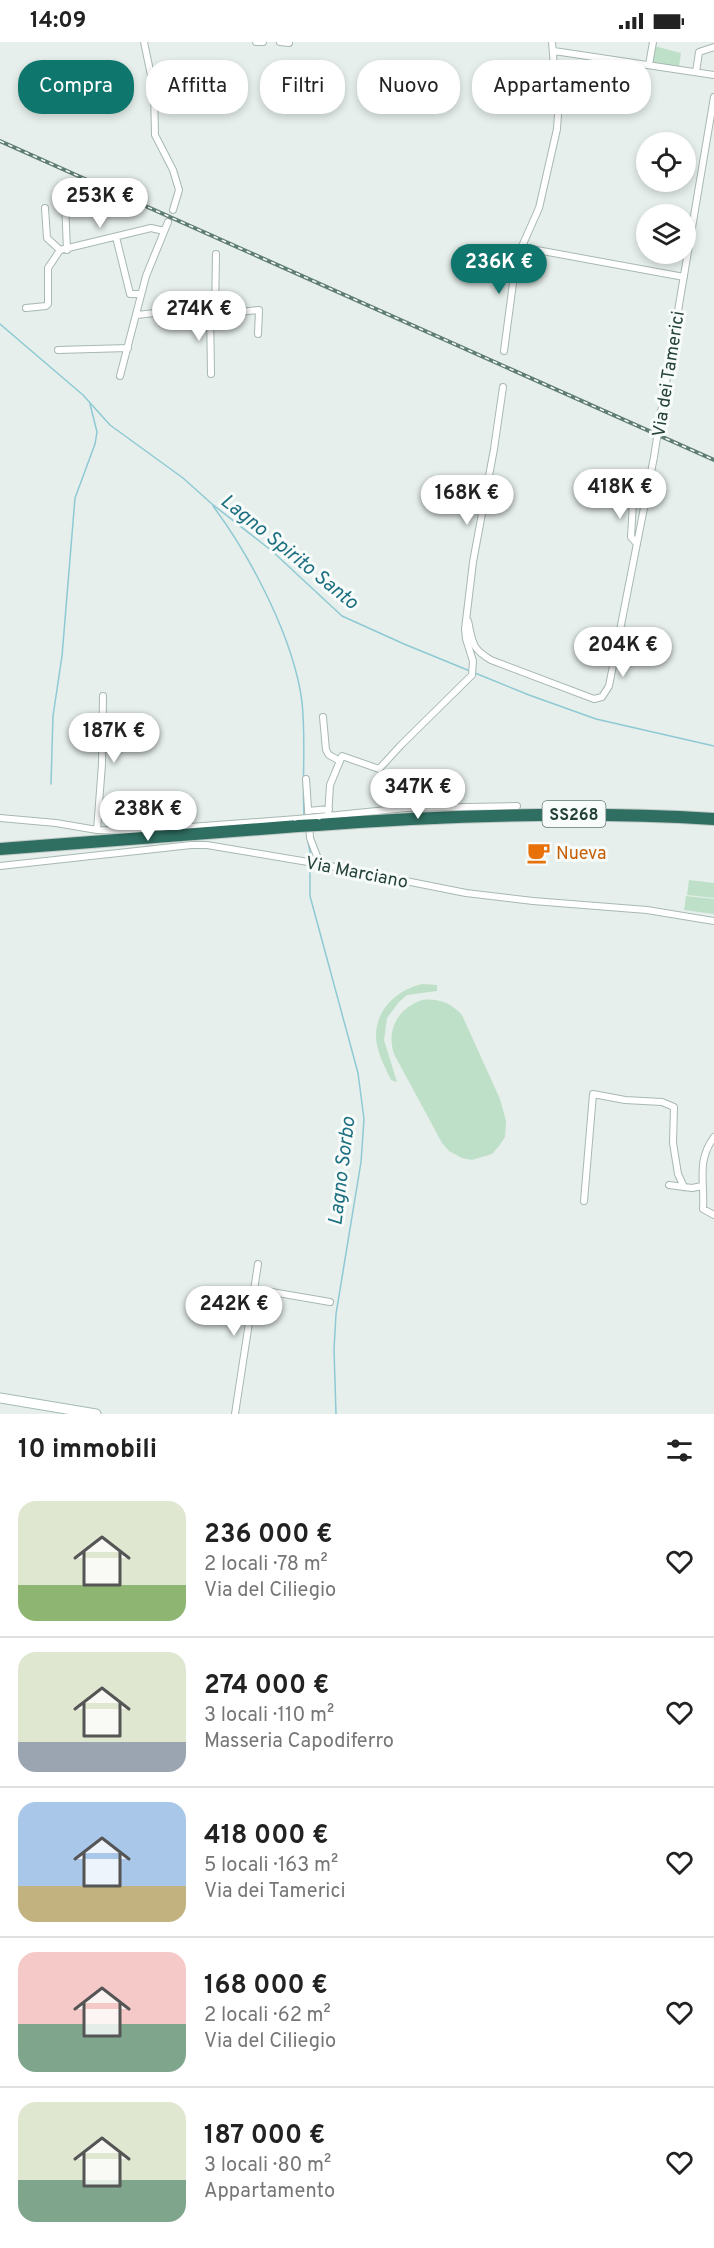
<!DOCTYPE html>
<html lang="it">
<meta charset="utf-8">
<style>
body{margin:0;font-family:Overpass,sans-serif;background:#f2f2f2;color:#222;height:100vh;display:flex;flex-direction:column;font-size:22px;white-space:nowrap}
*{box-sizing:border-box;margin:0}
p{font-size:20px;color:#767676}
.icon{flex:none;width:33px;height:33px;fill:none;stroke:currentColor;stroke-width:2;stroke-linecap:round;stroke-linejoin:round}
.map{position:relative;height:1372px;overflow:hidden}
.details{display:flex;flex-direction:column;background:#fff;flex:1}
.details>*{flex:none}
.top-card{position:absolute;left:18px;top:18px;width:678px;height:54px;display:flex;gap:12px}
.controls{position:absolute;left:636px;top:90px;display:grid;gap:12px}
.controls a{display:grid;place-items:center;width:60px;height:60px;border-radius:50%;background:#fff;box-shadow:0 3px 9px #0003;font-size:30px}
.price{position:absolute;translate:-50% -51px;padding:0 14px;border-radius:21px;background:#fff;color:#222;font-size:20px;line-height:39px;filter:drop-shadow(0 2px 3px #0008)}
.price::after{content:'';position:absolute;left:50%;top:36px;width:18px;height:14px;margin-left:-9px;background:inherit;clip-path:polygon(0 0,100% 0,50% 100%)}
.price.current{background:#0f766e;color:#fff}
ul{padding:0;list-style:none}
li{display:flex;align-items:center;gap:18px;height:150px;padding:0 18px}
li+li{border-top:2px solid #e0e0e0}
li span{display:grid;place-items:center;flex:none;width:168px;height:120px;border-radius:18px;color:#555}
li>.icon{margin-inline-start:auto}
span .icon{width:72px;height:72px;fill:#fffc;stroke-width:1}
li b{font-size:26px}
h2{display:flex;justify-content:space-between;align-items:center;height:72px;padding:0 18px;font-size:26px}
.tag{padding:0 21px;border-radius:24px;background:#fff;box-shadow:0 3px 9px #0003;font-size:21px;line-height:54px}
.tag.current{background:#0f766e;color:#fff}
.status{display:flex;justify-content:space-between;align-items:center;height:42px;padding:0 30px;background:#fff;direction:ltr}
.status svg{height:16px;fill:currentColor}
.map>svg:first-child{display:block}
.green{fill:#bfe0c8}
.lines{fill:none;stroke-linecap:round;stroke-linejoin:round}
.stream{stroke:#8ec9d4;stroke-width:1.5}
.street-casing{stroke:#a8b8b2;stroke-width:8}
.secondary-casing{stroke:#a4bbb3;stroke-width:11}
.highway-casing{stroke:#c2cac8;stroke-width:14}
.street{stroke:#fff;stroke-width:6}
.secondary{stroke:#fff;stroke-width:9}
.highway{stroke:#2f6f62;stroke-width:12}
.rail-casing{stroke:#5f7d75;stroke-width:4}
.rail{stroke:#f7fbf9;stroke-width:1.5;stroke-dasharray:4.5;stroke-linecap:butt}
.street-bridge-casing{stroke:#a8b8b2;stroke-width:8;stroke-linecap:butt}
.highway-bridge-casing{stroke:#c2cac8;stroke-width:14;stroke-linecap:butt}
.street-bridge{stroke:#fff;stroke-width:6}
.highway-bridge{stroke:#2f6f62;stroke-width:12}
.labels{text-anchor:middle;stroke-width:6;stroke-linejoin:round;paint-order:stroke}
.shield{fill:#f7fbf9;stroke:#637a73;stroke-width:1.5}
.shield-label{font-size:16px;font-weight:bold;fill:#24423a}
.street-label{font-size:18px;fill:#24423a;stroke:#f7fbf9}
.food-label{font-size:18px;fill:#c56008;stroke:#f7fbf9;text-anchor:start}
.water-label{font-size:20px;font-style:italic;fill:#1c6f80;stroke:#f7fbf9}
</style>
<div class="status"><b>14:09</b><svg viewBox="0 0 49 12"><path d="M0 12V9h3v3zM5 12V6h3v6zM10 12V3h3v9zM15 12V0h3v12zM26 1h20v11H26zM47 4h2v5h-2z"/></svg></div>
<div class="map">
<svg width="714" height="1372" viewBox="0 0 714 1372">
<rect width="100%" height="100%" fill="#e6efeb"/>
<path class="green" d="M654 4 681 11 679 25 651 21Z
M178 36 197 38V41H201L199 55 157 50 156 38 173 37 174 41 177 40Z
M689 838 714 841V856L687 853Z
M686 854 714 857V872L684 868Z
M422 942 437 943V949L407 953 399 960 387 976 384 998 397 1040 391 1038C385 1025 376 1009 376 994 376 966 398 948 422 942Z
M422 958C438 956 451 961 462 973L500 1057 506 1079 505 1095 499 1104 492 1112 472 1118 462 1116 449 1109 442 1101 394 1012C386 988 398 966 422 958Z"/>
<g class="lines">
<path class="stream" d="M0 282 83 353 110 383 183 436 212 462 272 509 342 574 404 602 470 629
M213 464C251 515 294 597 302 660 306 698 302 736 304 774
M475 631 529 653 596 677 714 704
M51 742 53 674 62 614 75 456 95 402 97 390 90 362
M306 788 311 816
M310 824V854L358 1031 364 1077 361 1120 336 1272 334 1307 336 1372"/>
<defs>
<path id="street" d="M144 0 154 48 155 93 173 128 179 148 173 168
M256 0H263
M280 0 289 1
M554 9 714 33
M649 23 653 0
M696 30 699 10 714 5
M65 160 67 208
M45 166 47 196 60 208 151 186 164 189
M116 195 130 252H141
M523 202 526 206 684 235
M26 266 46 264 48 262V226L60 208
M210 268 211 332
M215 270 216 212
M137 273 164 270 210 268 218 272 259 268 258 292
M58 308 128 306
M504 309 515 226 523 202 539 166 557 87 558 72 552 0
M120 334 146 234 168 180
M661 370 714 55
M634 443 631 495 637 502
M468 579C473 601 471 606 491 618L594 657 602 655 609 644 654 415
M323 675 326 708 329 713 340 719
M306 737 310 796 320 822
M308 769 329 767
M318 775 406 766 517 764
M328 775 330 743 342 714 379 727 401 703 472 633 473 619 466 597 465 587 473 520 494 407 503 345
M0 776 56 781 97 788 137 789 297 777
M97 788 102 722 103 654
M0 824 191 803H207L320 822 466 851 533 859 647 868 714 879
M714 1095C696 1120 705 1139 703 1167L714 1173
M669 1143 692 1146 702 1144
M584 1159 593 1052 625 1058 662 1060 674 1065 673 1101 678 1132 684 1145
M254 1247 330 1260
M235 1372 258 1222"/>
<path id="secondary" d="M0 1356 96 1372"/>
<path id="highway" d="M317 783C449 773 581 769 714 777
M0 807 298 784"/>
</defs>
<use href="#street" class="street-casing"/>
<use href="#secondary" class="secondary-casing"/>
<use href="#highway" class="highway-casing"/>
<use href="#street" class="street"/>
<use href="#secondary" class="secondary"/>
<use href="#highway" class="highway"/>
<defs>
<path id="rail" d="M0 99 714 418"/>
</defs>
<use href="#rail" class="rail-casing"/>
<use href="#rail" class="rail"/>
<defs>
<path id="street-bridge" d="M654 415 661 370
M297 777 318 775"/>
<path id="highway-bridge" d="M298 784 317 783"/>
</defs>
<use href="#street-bridge" class="street-bridge-casing"/>
<use href="#highway-bridge" class="highway-bridge-casing"/>
<use href="#street-bridge" class="street-bridge"/>
<use href="#highway-bridge" class="highway-bridge"/>
</g>
<defs>
<symbol id="cafe-bare" viewBox="-9 -9 18 18"><path d="M-5.5-4.5H6V0H3Q3 3.5 0 3.5H-2.5Q-5.5 3.5-5.5 0ZM3-3.2v2h1.7v-2ZM-6 4.5H4V6H-6Z" fill="#e8710a" stroke="#f7fbf9" stroke-width="2.5" paint-order="stroke"/></symbol>
</defs>
<g fill-rule="evenodd">
<use href="#cafe-bare" x="522" y="794" width="33" height="33"/>
</g>
<g class="labels">
<rect class="shield" x="542.5" y="759" width="63" height="26" rx="4.5"/>
<g class="shield-label">
<text x="574" y="778">SS268</text>
</g>
<g class="street-label">
<text transform="translate(668 332) rotate(-81)" y="6">Via dei Tamerici</text>
<text transform="translate(357 830) rotate(11)" y="6">Via Marciano</text>
</g>
<g class="food-label">
<text x="556" y="817">Nueva</text>
</g>
<g class="water-label">
<text transform="translate(290 509) rotate(39)" y="7">Lagno Spirito Santo</text>
<text transform="translate(341 1129) rotate(-83)" y="7">Lagno Sorbo</text>
</g>
</g>
</svg>
<div class="controls">
<a><svg class="icon" aria-label="locate" viewBox="0 0 24 24"><circle cx="12" cy="12" r="6"/><path d="M12 2v4M12 18v4M2 12h4M18 12h4"/></svg></a>
<a><svg class="icon" aria-label="layers" viewBox="0 0 24 24"><path d="M12 4l9 5-9 5-9-5zM3 14l9 5 9-5"/></svg></a>
</div>
<b class="price" style="left:100px;top:187px">253K €</b>
<b class="price current" style="left:499px;top:253px">236K €</b>
<b class="price" style="left:199px;top:300px">274K €</b>
<b class="price" style="left:620px;top:478px">418K €</b>
<b class="price" style="left:467px;top:484px">168K €</b>
<b class="price" style="left:623px;top:636px">204K €</b>
<b class="price" style="left:114px;top:722px">187K €</b>
<b class="price" style="left:418px;top:778px">347K €</b>
<b class="price" style="left:148px;top:800px">238K €</b>
<b class="price" style="left:234px;top:1295px">242K €</b>
<div class="top-card">
<a class="tag current">Compra</a>
<a class="tag">Affitta</a>
<a class="tag">Filtri</a>
<a class="tag">Nuovo</a>
<a class="tag">Appartamento</a>
</div>
</div>
<section class="details">
<h2>10 immobili<svg class="icon" aria-label="filters" viewBox="0 0 24 24"><path d="M4 7h16M4 17h16"/><circle cx="9" cy="7" r="2"/><circle cx="15" cy="17" r="2"/></svg></h2>
<ul>
<li><span style="background:linear-gradient(#dfe7d0 70%,#8fb573 0)"><svg class="icon" aria-label="home" viewBox="0 0 24 24"><path d="M3 11l9-7 9 7M6 9v11h12V9"/></svg></span><div><b>236 000 €</b><p>2 locali · 78 m²</p><p>Via del Ciliegio</p></div><svg class="icon" aria-label="heart" viewBox="0 0 24 24"><path d="M12 20l-8-8c-3-5 5-10 8-4 3-6 11-1 8 4z"/></svg></li>
<li><span style="background:linear-gradient(#dfe7d0 75%,#9aa5b1 0)"><svg class="icon" aria-label="home" viewBox="0 0 24 24"><path d="M3 11l9-7 9 7M6 9v11h12V9"/></svg></span><div><b>274 000 €</b><p>3 locali · 110 m²</p><p>Masseria Capodiferro</p></div><svg class="icon" aria-label="heart" viewBox="0 0 24 24"><path d="M12 20l-8-8c-3-5 5-10 8-4 3-6 11-1 8 4z"/></svg></li>
<li><span style="background:linear-gradient(#a9c7e8 70%,#c2b280 0)"><svg class="icon" aria-label="home" viewBox="0 0 24 24"><path d="M3 11l9-7 9 7M6 9v11h12V9"/></svg></span><div><b>418 000 €</b><p>5 locali · 163 m²</p><p>Via dei Tamerici</p></div><svg class="icon" aria-label="heart" viewBox="0 0 24 24"><path d="M12 20l-8-8c-3-5 5-10 8-4 3-6 11-1 8 4z"/></svg></li>
<li><span style="background:linear-gradient(#f6c9c9 60%,#7fa58c 0)"><svg class="icon" aria-label="home" viewBox="0 0 24 24"><path d="M3 11l9-7 9 7M6 9v11h12V9"/></svg></span><div><b>168 000 €</b><p>2 locali · 62 m²</p><p>Via del Ciliegio</p></div><svg class="icon" aria-label="heart" viewBox="0 0 24 24"><path d="M12 20l-8-8c-3-5 5-10 8-4 3-6 11-1 8 4z"/></svg></li>
<li><span style="background:linear-gradient(#dfe7d0 65%,#7fa58c 0)"><svg class="icon" aria-label="home" viewBox="0 0 24 24"><path d="M3 11l9-7 9 7M6 9v11h12V9"/></svg></span><div><b>187 000 €</b><p>3 locali · 80 m²</p><p>Appartamento</p></div><svg class="icon" aria-label="heart" viewBox="0 0 24 24"><path d="M12 20l-8-8c-3-5 5-10 8-4 3-6 11-1 8 4z"/></svg></li>
</ul>
</section>
